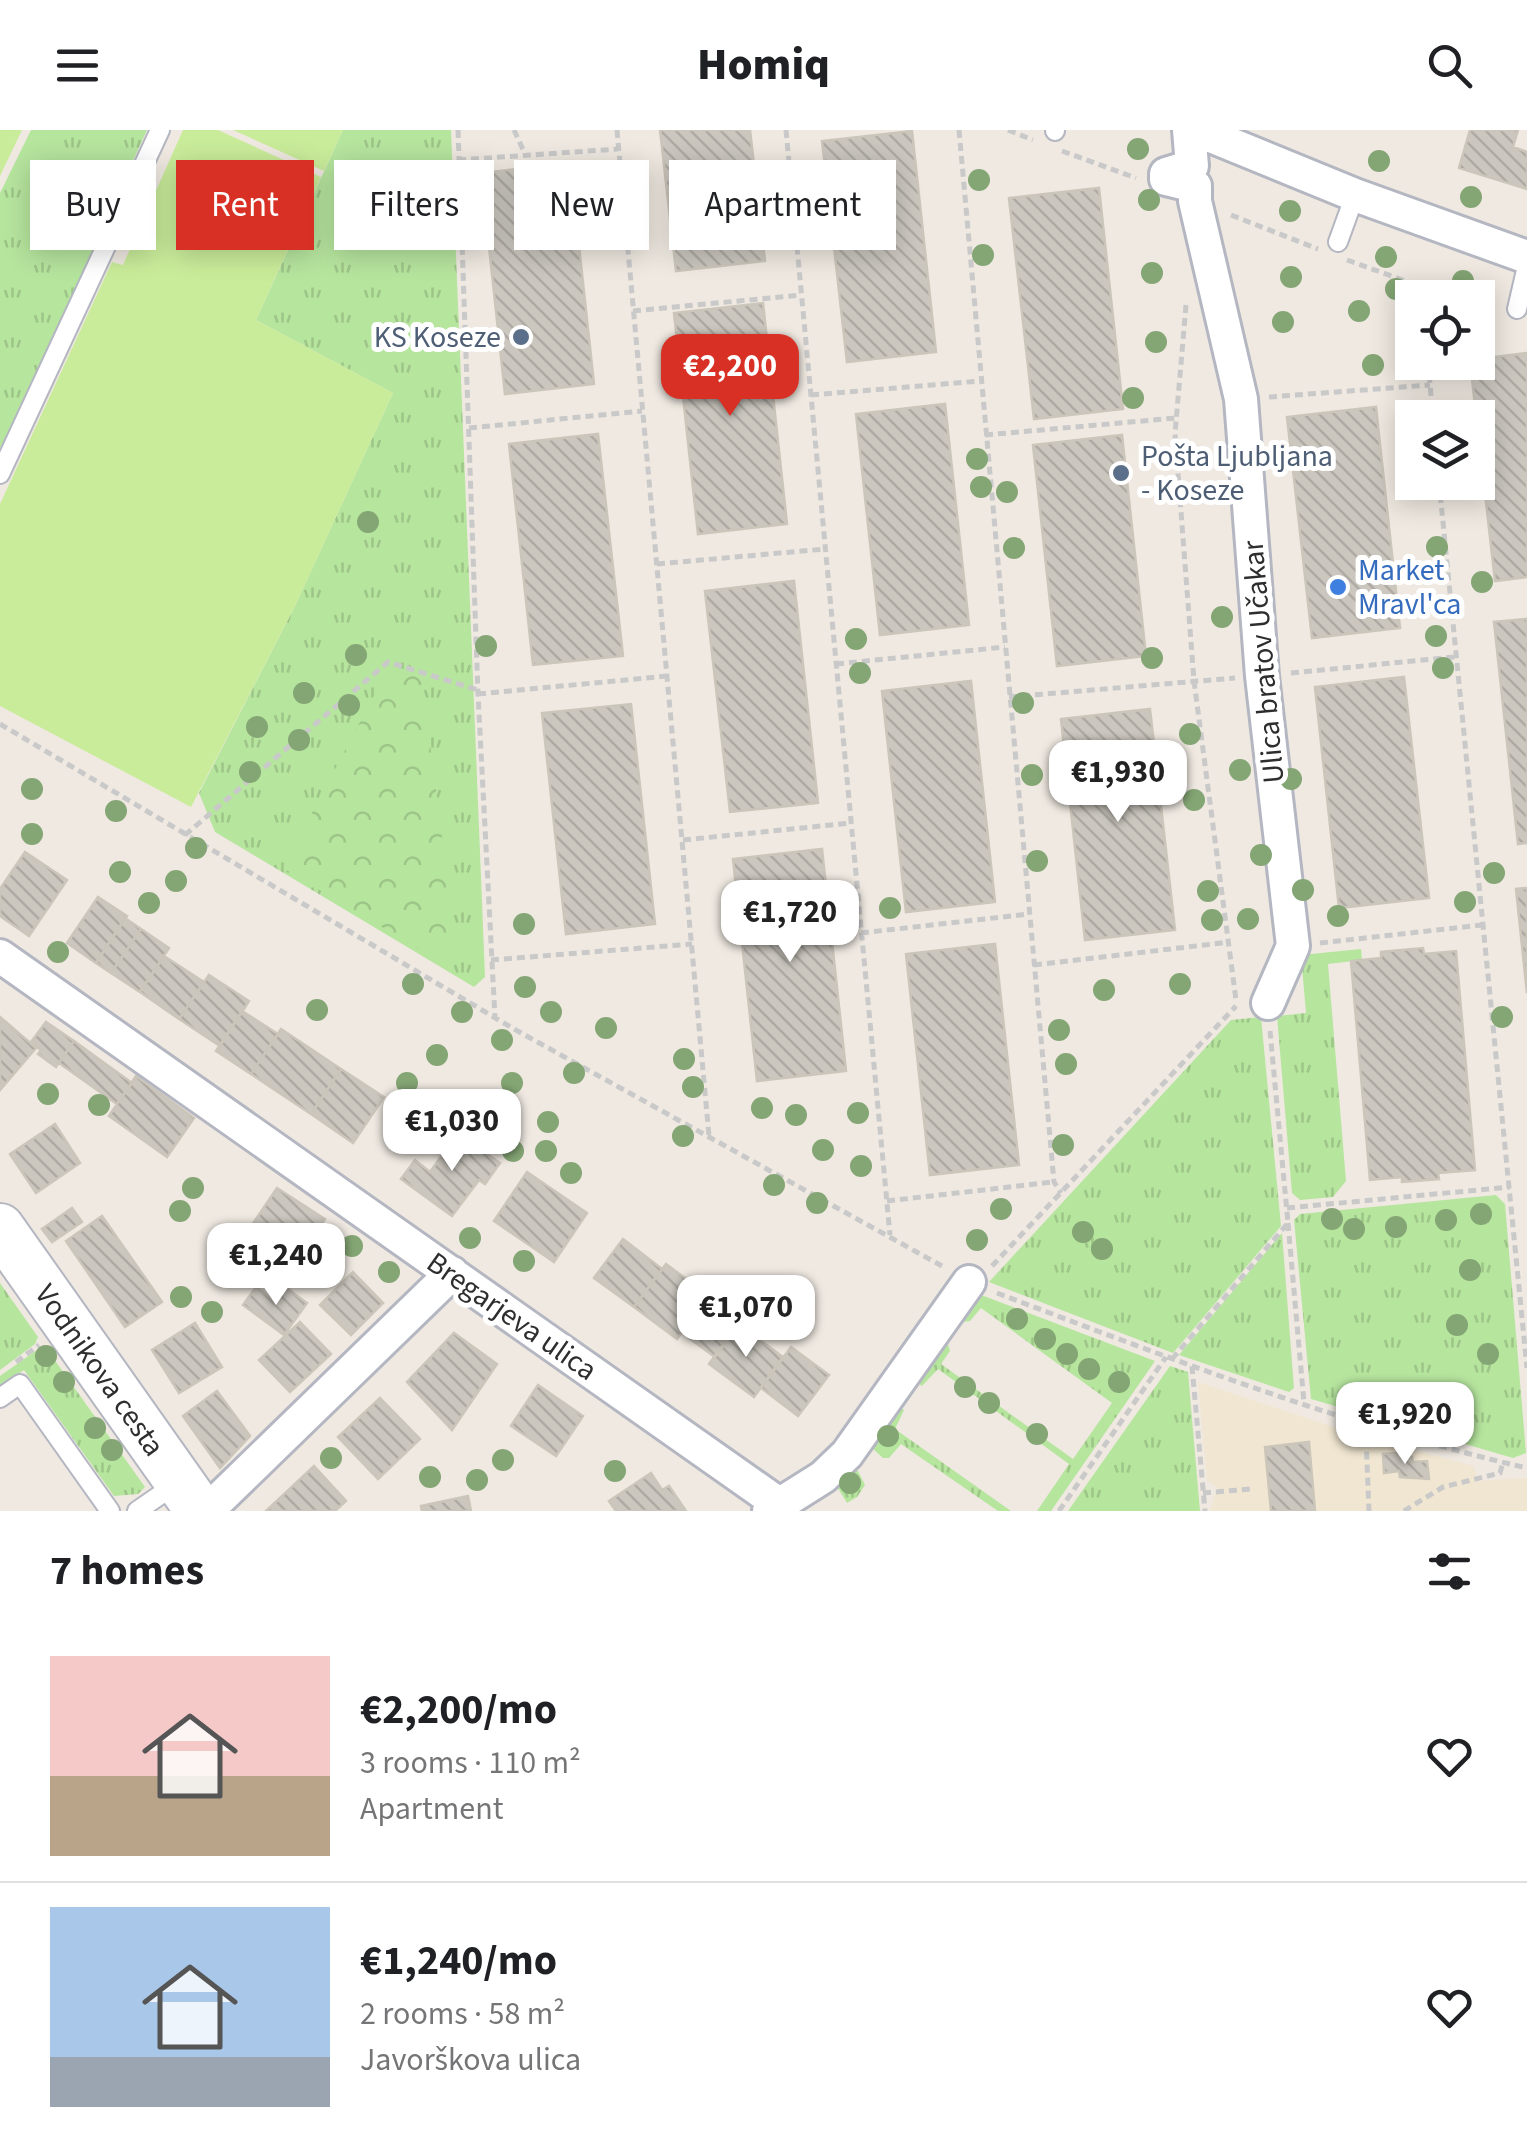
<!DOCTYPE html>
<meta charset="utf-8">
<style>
body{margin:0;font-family:"Source Sans 3",sans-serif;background:#f6f6f6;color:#202124;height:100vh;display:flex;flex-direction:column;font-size:38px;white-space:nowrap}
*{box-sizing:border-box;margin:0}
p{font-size:32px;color:#757577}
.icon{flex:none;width:55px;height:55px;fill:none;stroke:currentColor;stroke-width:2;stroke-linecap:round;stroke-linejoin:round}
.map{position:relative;height:1381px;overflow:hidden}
.panel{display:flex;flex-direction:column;background:#fff;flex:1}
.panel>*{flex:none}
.banner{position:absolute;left:30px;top:30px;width:1000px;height:90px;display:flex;gap:20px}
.fabs{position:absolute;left:1395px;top:150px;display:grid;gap:20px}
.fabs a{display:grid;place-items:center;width:100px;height:100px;border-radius:0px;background:#fff;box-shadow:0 5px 25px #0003;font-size:50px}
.price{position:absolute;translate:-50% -85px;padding:0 22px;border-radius:20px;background:#fff;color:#222;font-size:32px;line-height:65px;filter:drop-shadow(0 2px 5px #0008)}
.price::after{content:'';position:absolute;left:50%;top:60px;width:30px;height:22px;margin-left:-15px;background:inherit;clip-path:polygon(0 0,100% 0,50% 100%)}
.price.current{background:#d93025;color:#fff}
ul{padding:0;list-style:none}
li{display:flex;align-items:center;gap:30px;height:250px;padding:0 50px}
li+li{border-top:2px solid #e0e0e0}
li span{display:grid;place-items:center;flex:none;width:280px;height:200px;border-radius:0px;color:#555}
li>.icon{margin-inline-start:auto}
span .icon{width:120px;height:120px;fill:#fffc;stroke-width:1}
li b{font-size:42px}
h2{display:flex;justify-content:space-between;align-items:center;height:120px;padding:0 50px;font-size:42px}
.chip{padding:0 35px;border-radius:0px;background:#fff;box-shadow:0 5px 25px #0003;font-size:35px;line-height:90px}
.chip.current{background:#d93025;color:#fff}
header{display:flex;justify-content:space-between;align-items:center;height:130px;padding:0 50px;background:#fff;font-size:45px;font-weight:800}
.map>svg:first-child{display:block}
.education{fill:#f0e6d1}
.grass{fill:url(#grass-tufts)}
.forest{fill:url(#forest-crowns)}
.pitch{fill:#c9ec9a}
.building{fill:url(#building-back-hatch);stroke:#cbc5ba;stroke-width:2.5}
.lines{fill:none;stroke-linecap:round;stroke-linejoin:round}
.lane-casing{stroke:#b4b7c1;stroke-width:22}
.street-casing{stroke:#b4b7c1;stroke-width:38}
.secondary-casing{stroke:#b4b7c1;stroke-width:52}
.path{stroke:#c9c9c9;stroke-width:5;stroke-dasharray:8 5;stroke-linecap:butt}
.lane{stroke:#fff;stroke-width:18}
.street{stroke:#fff;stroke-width:32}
.secondary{stroke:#fff;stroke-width:48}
.tree{fill:#84a574}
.service-dot{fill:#5c6f8a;stroke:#fff;stroke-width:4}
.shop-dot{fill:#3f7fe0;stroke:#fff;stroke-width:4}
.labels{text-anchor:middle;stroke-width:10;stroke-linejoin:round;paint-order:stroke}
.service-label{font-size:30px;fill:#4e5e75;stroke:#fff;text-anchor:end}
.shop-label{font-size:30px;fill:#366cbe;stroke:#fff;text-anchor:start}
.street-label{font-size:30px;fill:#2e2e2e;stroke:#fff}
</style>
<header><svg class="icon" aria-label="menu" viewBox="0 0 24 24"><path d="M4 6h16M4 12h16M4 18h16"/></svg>Homiq<svg class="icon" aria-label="search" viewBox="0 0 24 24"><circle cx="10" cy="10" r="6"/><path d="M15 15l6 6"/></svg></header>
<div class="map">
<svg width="1527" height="1381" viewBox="0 0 1527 1381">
<defs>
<pattern id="grass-tufts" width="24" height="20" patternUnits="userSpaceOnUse" patternTransform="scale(2.5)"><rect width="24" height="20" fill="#b6e59e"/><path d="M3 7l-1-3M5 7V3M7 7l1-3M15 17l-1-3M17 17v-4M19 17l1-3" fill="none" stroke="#9dc588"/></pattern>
<pattern id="forest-crowns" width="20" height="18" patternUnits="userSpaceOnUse" patternTransform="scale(2.5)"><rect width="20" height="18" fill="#b6e59e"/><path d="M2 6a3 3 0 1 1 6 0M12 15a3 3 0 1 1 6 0" fill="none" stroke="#9dc588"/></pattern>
<pattern id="building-back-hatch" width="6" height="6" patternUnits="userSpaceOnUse" patternTransform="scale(2.5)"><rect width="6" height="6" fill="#cbc7bf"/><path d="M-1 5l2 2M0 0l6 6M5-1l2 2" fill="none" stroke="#afaba4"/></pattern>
</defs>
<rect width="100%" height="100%" fill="#efe9e1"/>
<path class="education" d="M1198 1252 1343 1300 1360 1310 1364 1318H1370L1374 1310 1474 1336 1478 1351 1527 1348V1381H1210L1217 1358 1207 1350Z"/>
<path class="grass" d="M31 0H147L4 315 0 317V63Z
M343 0H451L485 847 474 857 215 702 199 663 295 476 393 263 256 190Z
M1361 819 1362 830 1328 834 1346 1051 1333 1067 1300 1070 1292 1063 1277 886 1306 883 1301 825Z
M1261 887 1281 1096 1173 1223 989 1152 1231 890Z
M1496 1065 1505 1074 1526 1323 1513 1328 1311 1269 1294 1090 1300 1084Z
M1282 1103 1294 1258 1289 1262 1179 1225Z
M0 1153 38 1207 35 1214 0 1240Z
M976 1163 1155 1231 1051 1381H1037L1069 1334 938 1239 922 1256 915 1251 943 1212 948 1214 950 1221 941 1234 1073 1329 1112 1273 981 1178 970 1191 963 1192 961 1189Z
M44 1215 145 1357 138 1364 114 1366 24 1240 0 1257V1246Z
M1170 1236 1188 1242 1200 1381H1068Z
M898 1276 904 1280 895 1299 1011 1381H998L901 1314 889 1328H883L871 1317Z
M852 1339 858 1341 865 1355 857 1367 847 1373 836 1355Z"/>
<path class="forest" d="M390 535 421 544 454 800 436 829 283 738Z"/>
<path class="pitch" d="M0 0H22L0 46Z
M183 0H218L321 47 256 190 393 263 295 476 191 677 0 576V374L112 132 123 135Z
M233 0H343L324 41Z"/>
<path class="building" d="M660 0H750L765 131 676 141Z
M1470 0H1518L1513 17 1527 22V59L1459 38Z
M912 1 936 222 847 232 822 11Z
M570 33 594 254 505 264 481 43Z
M1099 58 1123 279 1034 289 1009 68Z
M763 173 787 394 698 404 674 183Z
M1527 223V447L1495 451 1470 232H1478V229Z
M945 274 969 495 880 505 856 284Z
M1376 277 1400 498 1312 508 1287 287Z
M598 304 623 526 533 535 509 314Z
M1122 305 1146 526 1057 536 1033 315Z
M794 451 818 673 730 682 705 461Z
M1527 489V713L1518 714 1494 492Z
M1404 547 1429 768 1339 778 1315 557Z
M971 551 995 772 906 782 882 561Z
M631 574 655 794 566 804 542 583Z
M1150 579 1175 800 1085 810 1061 589Z
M822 719 846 941 757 951 733 729Z
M25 722 67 750 29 806 0 786V759Z
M1527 758V863L1516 759Z
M98 767 127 786 96 833 67 813Z
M125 788 141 799 111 843 96 833Z
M141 799 169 818 140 862 111 843Z
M995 814 1019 1035 930 1045 906 824Z
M1423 818 1424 824 1456 821 1475 1040 1438 1043 1439 1049 1402 1052V1047L1370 1050 1351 831 1381 828V822Z
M164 826 204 852 179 889 140 862Z
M209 845 249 871 220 916 179 889Z
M242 881 278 904 251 944 216 921Z
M0 887 36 918 0 960Z
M46 892 74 911 56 937 38 924 41 920 31 912Z
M281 899 341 939 311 984 251 944Z
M74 911 132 953 117 974 59 933Z
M341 939 384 967 353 1013 311 984Z
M136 946 194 988 167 1027 109 986Z
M55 994 80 1033 36 1063 10 1024Z
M458 1003 500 1033 485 1054 479 1050 452 1086 401 1049 415 1030 430 1042Z
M527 1042 587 1083 554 1132 494 1091Z
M277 1058 325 1089 300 1127 252 1095Z
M72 1078 82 1092 52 1112 42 1099Z
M102 1086 162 1172 125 1197 66 1111Z
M623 1109 662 1139 634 1177 594 1148Z
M666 1134 709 1166 677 1209 634 1177Z
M353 1142 383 1173 351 1205 320 1175Z
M256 1157 274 1170 285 1157 307 1173 284 1205 243 1175Z
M709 1166 742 1190 715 1227 682 1203Z
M300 1192 331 1224 290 1262 259 1230Z
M195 1193 222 1237 179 1263 152 1220Z
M738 1194 783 1227 754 1267 709 1234Z
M454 1203 497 1234 452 1300 407 1252Z
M791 1217 829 1245 798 1286 761 1258Z
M538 1255 583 1286 556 1326 511 1296Z
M217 1261 250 1306 220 1338 183 1286Z
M380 1268 420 1309 378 1349 338 1307Z
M1309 1312 1315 1381H1271L1265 1317Z
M1397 1323 1398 1328 1412 1327 1413 1332 1427 1331 1429 1349 1400 1347 1399 1341 1384 1343 1383 1324Z
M314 1336 346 1371 335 1381H266Z
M651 1343 662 1360 669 1356 686 1381H616L609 1371Z
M468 1366 471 1381H422L421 1376Z"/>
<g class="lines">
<defs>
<path id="lane" d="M1055 1V0
M1338 112 1355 65
M1517 179 1527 136
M0 344 160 0
M0 1268 20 1254 110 1381
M137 1381 179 1352"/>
<path id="street" d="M1189 0 1192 36 1166 44V49L1195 56V71L1241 269 1262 546 1293 816 1268 873
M1196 0 1355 65 1527 127
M0 826 779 1374
M207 1381 452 1143
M769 1381 823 1347 847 1324 969 1152"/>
<path id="secondary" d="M0 1098 200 1381"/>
</defs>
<use href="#lane" class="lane-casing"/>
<use href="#street" class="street-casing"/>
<use href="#secondary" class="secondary-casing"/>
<path class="path" d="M458 0 478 564 495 888
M514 0 525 24
M617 0 709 1006
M786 0 890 1105
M959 0 1054 1052 1061 1063
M1008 0 1033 10
M1062 21 1136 48
M458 30 618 19
M1231 85 1318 119
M1347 130 1453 168
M1420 156 1421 168
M1186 175 1175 304 1194 551 1236 870
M1478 176 1494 181
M633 181 801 165
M1428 232 1433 288
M811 265 980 251
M1269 267 1430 255
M469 298 642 281
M985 305 1176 288
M1439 352 1527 1238
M657 434 825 419
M836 534 1005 517
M1291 543 1454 527
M478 564 667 546
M1009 567 1235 548
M0 594 514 899 942 1136
M185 705 388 532 478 560
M683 710 851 693
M861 803 1029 784
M1320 813 1482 795
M491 830 692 814
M1034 835 1230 812
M887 1071 1053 1052
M1287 1078 1510 1057
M1288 1093 1304 1273
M992 1136 1236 876
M997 1163C1171 1229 1345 1296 1527 1338
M1172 1229 1288 1093 1270 901
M16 1232 39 1215
M1192 1236 1205 1381
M1369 1296 1366 1307 1369 1381
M1203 1363 1251 1359
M1059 1381 1166 1227
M1404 1381 1443 1357 1500 1343 1503 1332"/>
<use href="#lane" class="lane"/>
<use href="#street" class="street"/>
<use href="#secondary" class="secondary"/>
</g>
<g class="tree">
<circle cx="1138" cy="19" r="11"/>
<circle cx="1379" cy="31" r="11"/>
<circle cx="979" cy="50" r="11"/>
<circle cx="1471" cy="67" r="11"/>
<circle cx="1149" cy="70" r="11"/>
<circle cx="1290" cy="81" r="11"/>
<circle cx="983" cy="125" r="11"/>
<circle cx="1386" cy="127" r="11"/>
<circle cx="1152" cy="143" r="11"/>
<circle cx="1291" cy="147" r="11"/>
<circle cx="1463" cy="151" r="11"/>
<circle cx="1396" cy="159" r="11"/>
<circle cx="1359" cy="181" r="11"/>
<circle cx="1283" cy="192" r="11"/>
<circle cx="1156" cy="212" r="11"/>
<circle cx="1373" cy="235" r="11"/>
<circle cx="1133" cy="268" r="11"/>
<circle cx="977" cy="329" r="11"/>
<circle cx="981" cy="357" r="11"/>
<circle cx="1007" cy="362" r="11"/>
<circle cx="368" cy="392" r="11"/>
<circle cx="1437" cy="417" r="11"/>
<circle cx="1014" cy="418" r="11"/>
<circle cx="1482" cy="452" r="11"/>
<circle cx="1222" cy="487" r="11"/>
<circle cx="1436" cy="506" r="11"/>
<circle cx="856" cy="509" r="11"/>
<circle cx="486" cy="516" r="11"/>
<circle cx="356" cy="525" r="11"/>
<circle cx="1152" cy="528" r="11"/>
<circle cx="1443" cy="538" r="11"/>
<circle cx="860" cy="543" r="11"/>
<circle cx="304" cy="563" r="11"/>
<circle cx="1023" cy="573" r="11"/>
<circle cx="349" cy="575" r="11"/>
<circle cx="257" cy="597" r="11"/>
<circle cx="1190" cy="604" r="11"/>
<circle cx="299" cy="610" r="11"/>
<circle cx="1240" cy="640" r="11"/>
<circle cx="250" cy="642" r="11"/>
<circle cx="1032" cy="645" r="11"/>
<circle cx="1291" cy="649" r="11"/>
<circle cx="32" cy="659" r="11"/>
<circle cx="1194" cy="670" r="11"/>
<circle cx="116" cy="681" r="11"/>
<circle cx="32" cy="704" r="11"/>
<circle cx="196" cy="718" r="11"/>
<circle cx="1261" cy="725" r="11"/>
<circle cx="1037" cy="731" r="11"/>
<circle cx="120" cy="742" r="11"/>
<circle cx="1494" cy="743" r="11"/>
<circle cx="176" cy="751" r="11"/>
<circle cx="1303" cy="760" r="11"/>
<circle cx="1208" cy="761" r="11"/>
<circle cx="1465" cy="772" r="11"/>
<circle cx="149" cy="773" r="11"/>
<circle cx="890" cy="778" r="11"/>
<circle cx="1338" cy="786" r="11"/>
<circle cx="1248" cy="789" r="11"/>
<circle cx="1212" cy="790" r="11"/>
<circle cx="524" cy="794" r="11"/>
<circle cx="58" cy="822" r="11"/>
<circle cx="413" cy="854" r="11"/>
<circle cx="1180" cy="854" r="11"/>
<circle cx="525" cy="857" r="11"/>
<circle cx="1104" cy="860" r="11"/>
<circle cx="317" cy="880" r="11"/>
<circle cx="462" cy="882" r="11"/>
<circle cx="551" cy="882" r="11"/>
<circle cx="1502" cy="887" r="11"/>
<circle cx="606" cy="898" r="11"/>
<circle cx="1059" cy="900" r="11"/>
<circle cx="502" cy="910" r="11"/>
<circle cx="437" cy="925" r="11"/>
<circle cx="684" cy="929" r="11"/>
<circle cx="1066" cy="934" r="11"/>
<circle cx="574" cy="943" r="11"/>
<circle cx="407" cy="953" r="11"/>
<circle cx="512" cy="953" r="11"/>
<circle cx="693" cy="957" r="11"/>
<circle cx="48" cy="964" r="11"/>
<circle cx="99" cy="975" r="11"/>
<circle cx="762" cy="978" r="11"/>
<circle cx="858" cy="983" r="11"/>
<circle cx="796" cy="985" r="11"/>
<circle cx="548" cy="992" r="11"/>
<circle cx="683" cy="1006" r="11"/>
<circle cx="1063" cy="1015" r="11"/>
<circle cx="823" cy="1020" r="11"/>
<circle cx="513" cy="1021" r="11"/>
<circle cx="546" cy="1021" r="11"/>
<circle cx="861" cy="1036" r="11"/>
<circle cx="571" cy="1043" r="11"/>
<circle cx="774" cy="1055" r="11"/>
<circle cx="193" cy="1058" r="11"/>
<circle cx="817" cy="1073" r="11"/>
<circle cx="1001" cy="1079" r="11"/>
<circle cx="180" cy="1081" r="11"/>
<circle cx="1481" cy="1084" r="11"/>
<circle cx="1332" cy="1089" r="11"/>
<circle cx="1446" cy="1090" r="11"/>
<circle cx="1396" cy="1097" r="11"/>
<circle cx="1354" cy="1099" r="11"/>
<circle cx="1083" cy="1102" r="11"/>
<circle cx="470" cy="1108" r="11"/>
<circle cx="977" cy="1110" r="11"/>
<circle cx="352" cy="1116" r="11"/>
<circle cx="1102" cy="1119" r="11"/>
<circle cx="524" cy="1131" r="11"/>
<circle cx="1470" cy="1140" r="11"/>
<circle cx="389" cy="1142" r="11"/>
<circle cx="181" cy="1167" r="11"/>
<circle cx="212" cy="1182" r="11"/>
<circle cx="1017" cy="1189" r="11"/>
<circle cx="1457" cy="1195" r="11"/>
<circle cx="1045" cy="1209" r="11"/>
<circle cx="1067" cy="1224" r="11"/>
<circle cx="1488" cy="1224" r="11"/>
<circle cx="46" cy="1226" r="11"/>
<circle cx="1089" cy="1239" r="11"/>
<circle cx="64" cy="1252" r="11"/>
<circle cx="1119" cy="1252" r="11"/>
<circle cx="965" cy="1257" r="11"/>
<circle cx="989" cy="1273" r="11"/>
<circle cx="95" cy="1298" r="11"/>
<circle cx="1037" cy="1304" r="11"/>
<circle cx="888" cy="1306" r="11"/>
<circle cx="112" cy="1320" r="11"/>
<circle cx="331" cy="1328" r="11"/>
<circle cx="503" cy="1330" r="11"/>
<circle cx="615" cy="1341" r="11"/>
<circle cx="430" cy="1347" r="11"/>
<circle cx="477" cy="1350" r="11"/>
<circle cx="850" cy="1353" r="11"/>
</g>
<g class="service-dot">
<circle cx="521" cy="207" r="10"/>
<circle cx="1121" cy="343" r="10"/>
</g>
<circle class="shop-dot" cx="1338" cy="457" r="10"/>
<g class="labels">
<g class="service-label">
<text x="501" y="217">KS Koseze</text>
<text x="1141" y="336" text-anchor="start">Pošta Ljubljana<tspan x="1141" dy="34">- Koseze</tspan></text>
</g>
<g class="shop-label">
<text x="1358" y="450">Market<tspan x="1358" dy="34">Mravl'ca</tspan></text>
</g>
<g class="street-label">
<text transform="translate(1263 532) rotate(-95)" y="10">Ulica bratov Učakar</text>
<text transform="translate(512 1186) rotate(35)" y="10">Bregarjeva ulica</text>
<text transform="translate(100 1240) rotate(55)" y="10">Vodnikova cesta</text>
</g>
</g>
</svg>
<div class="fabs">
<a><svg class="icon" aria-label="locate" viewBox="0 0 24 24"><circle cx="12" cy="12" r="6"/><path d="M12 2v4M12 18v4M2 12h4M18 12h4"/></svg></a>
<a><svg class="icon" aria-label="layers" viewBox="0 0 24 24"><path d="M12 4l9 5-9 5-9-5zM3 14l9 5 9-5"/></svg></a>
</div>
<b class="price current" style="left:730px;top:289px">€2,200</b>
<b class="price" style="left:1118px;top:695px">€1,930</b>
<b class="price" style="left:790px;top:835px">€1,720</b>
<b class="price" style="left:452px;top:1044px">€1,030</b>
<b class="price" style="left:276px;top:1178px">€1,240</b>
<b class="price" style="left:746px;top:1230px">€1,070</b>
<b class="price" style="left:1405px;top:1337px">€1,920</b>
<div class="banner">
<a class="chip">Buy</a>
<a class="chip current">Rent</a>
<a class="chip">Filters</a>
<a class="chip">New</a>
<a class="chip">Apartment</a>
</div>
</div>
<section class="panel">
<h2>7 homes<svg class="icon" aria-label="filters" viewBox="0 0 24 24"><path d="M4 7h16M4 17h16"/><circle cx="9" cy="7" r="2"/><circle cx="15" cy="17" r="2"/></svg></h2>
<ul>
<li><span style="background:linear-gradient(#f6c9c9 60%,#b9a48a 0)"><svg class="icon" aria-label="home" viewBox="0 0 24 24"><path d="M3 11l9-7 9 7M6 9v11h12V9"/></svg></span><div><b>€2,200/mo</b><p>3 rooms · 110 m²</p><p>Apartment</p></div><svg class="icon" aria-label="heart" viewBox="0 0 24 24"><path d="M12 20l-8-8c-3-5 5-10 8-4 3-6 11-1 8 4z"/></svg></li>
<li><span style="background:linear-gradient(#a9c7e8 75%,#9aa5b1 0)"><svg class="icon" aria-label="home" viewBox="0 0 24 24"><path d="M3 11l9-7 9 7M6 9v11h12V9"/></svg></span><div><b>€1,240/mo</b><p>2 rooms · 58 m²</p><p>Javorškova ulica</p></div><svg class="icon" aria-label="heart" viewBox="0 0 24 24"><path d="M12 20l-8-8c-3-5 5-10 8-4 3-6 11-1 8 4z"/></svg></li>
</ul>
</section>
